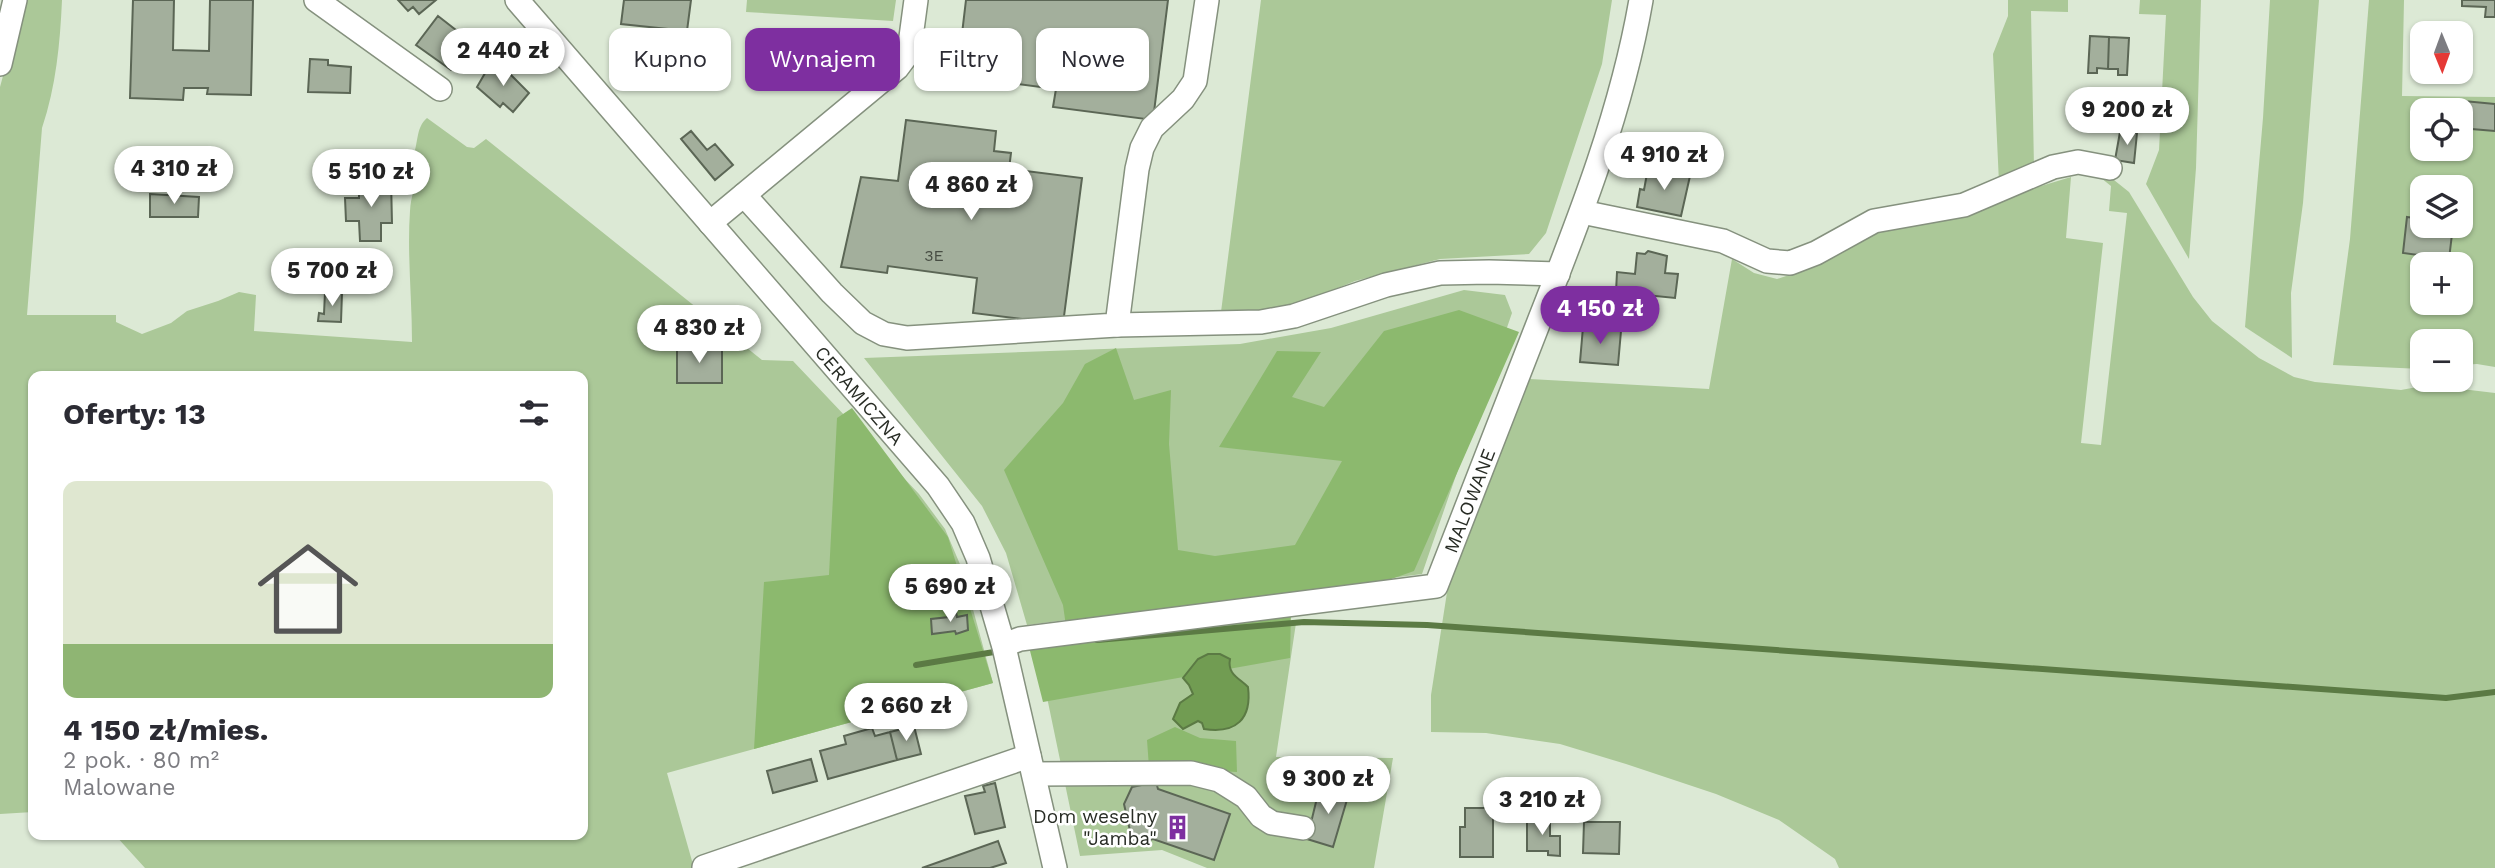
<!DOCTYPE html>
<html lang="pl">
<meta charset="utf-8">
<style>
body{margin:0;font-family:"Work Sans",sans-serif;background:#f7f7f7;color:#2b2b33;height:100vh;display:flex;flex-direction:column;font-size:26px;white-space:nowrap}
*{box-sizing:border-box;margin:0}
p{font-size:23px;color:#7c7c81}
.icon{flex:none;width:38px;height:38px;fill:none;stroke:currentColor;stroke-width:2;stroke-linecap:round;stroke-linejoin:round}
.map{position:relative;flex:1;overflow:hidden}
.drawer{position:absolute;left:28px;top:371px;width:560px;height:469px;display:flex;flex-direction:column;background:#fff;border-radius:14px;box-shadow:0 2px 5px #0004}
.drawer>*{flex:none}
.top-card{position:absolute;left:609px;top:28px;width:665px;height:63px;display:flex;gap:14px}
.needle{width:46px;rotate:179deg}
.controls{position:absolute;left:2410px;top:21px;display:grid;gap:14px}
.controls a{display:grid;place-items:center;width:63px;height:63px;border-radius:14px;background:#fff;box-shadow:0 2px 5px #0004;font-size:35px}
.price{position:absolute;translate:-50% -60px;padding:0 16px;border-radius:24px;background:#fff;color:#222;font-size:23px;line-height:46px;filter:drop-shadow(0 2px 4px #0008)}
.price::after{content:'';position:absolute;left:50%;top:42px;width:21px;height:16px;margin-left:-10px;background:inherit;clip-path:polygon(0 0,100% 0,50% 100%)}
.price.current{background:#7e2fa0;color:#fff}
ul{padding:0;list-style:none}
li{display:grid;align-content:center;gap:14px;height:371px;padding:0 35px}
li span{display:grid;place-items:center;height:217px;border-radius:14px;color:#555}
li>.icon{margin-inline-start:auto}
span .icon{width:126px;height:126px;fill:#fffc;stroke-width:1}
li b{font-size:30px}
h2{display:flex;justify-content:space-between;align-items:center;height:84px;padding:0 35px;font-size:30px}
.pill{padding:0 24px;border-radius:14px;background:#fff;box-shadow:0 2px 5px #0004;font-size:24px;line-height:63px}
.pill.current{background:#7e2fa0;color:#fff}
.map>svg:first-child{display:block}
.green{fill:#abc898;fill-rule:evenodd}
.forest{fill:#8cb96e}
.water{fill:#719c52;stroke:#5b7a44;stroke-width:2}
.lines{fill:none;stroke-linecap:round;stroke-linejoin:round}
.stream{stroke:#5b7a44;stroke-width:6}
.building{fill:#a3af9c;stroke:#5b6655;stroke-width:2}
.minor-casing{stroke:#85917e;stroke-width:26}
.minor{stroke:#fff;stroke-width:23}
.labels{text-anchor:middle;stroke-width:5;stroke-linejoin:round;paint-order:stroke}
.number-label{font-size:16px;fill:#474d43}
.street-label{font-size:19px;fill:#282c25;stroke:#fff}
.poi-label{font-size:19px;fill:#282c25;stroke:#fff;text-anchor:end}
</style>
<div class="map">
<svg width="2495" height="868" viewBox="0 0 2495 868">
<rect width="100%" height="100%" fill="#dce9d5"/>
<path class="green" d="M20 0H62C60 44 56 86 42 128L27 315H116V322L142 334 171 323 187 311 218 301 239 292 256 295 254 331 412 342C412 299 407 253 410 211 411 191 421 178 412 158 419 145 415 128 427 118L467 147 474 148 486 139 762 360 793 361 919 494 945 529 962 569 993 683 667 773 694 868H145L115 835H583V376H33V812L0 814V87L17 24Z
M747 0H896L893 21 746 12Z
M1261 0H1612L1602 64 1546 233 1529 254 1440 259 1355 281 1282 311 1221 312Z
M2008 0H2068V12L2031 11 2034 168 1999 183 1993 54 2008 16Z
M2140 0H2201L2196 168 2189 259 2146 184 2159 150 2166 15 2139 14Z
M2270 0H2319L2303 203 2291 293 2292 358 2245 327 2263 118Z
M2369 0H2404L2402 96 2495 97V367L2477 364 2461 365 2460 341H2422V369L2333 365 2350 239ZM2422 110H2460V149H2422ZM2422 187H2460V226H2422ZM2422 264H2460V303H2422Z
M2071 177 2066 238 2103 243 2081 443 2101 445 2127 213 2109 211 2111 186 2101 178 2114 180 2129 192 2193 297 2212 321 2259 358 2294 377 2315 382 2401 390 2428 385 2495 393V868H1839L1835 859 1779 820 1716 794 1626 764 1560 744 1486 733 1431 732V695L1448 586 1530 379 1709 389 1732 259 1754 273 1777 279 1798 272 1875 232 1990 206 2031 189Z
M1464 290 1505 295 1512 313 1422 574 1027 625 1006 553 982 506 864 358 1240 344 1331 328Z
M1296 623 1276 757 1393 758 1374 868H1207L1162 850 1080 856 1038 654Z"/>
<path class="forest" d="M1459 310 1519 332 1414 571 1360 590 1066 626 1063 605 1004 470 1063 403 1085 364 1116 348 1134 400 1171 390 1169 444 1178 550 1215 556 1295 545 1342 461 1219 447 1277 351 1321 352 1292 397 1324 407 1384 331Z
M852 408 948 537 993 683 754 749 764 582 829 575 837 418Z
M1291 610 1290 658 1043 702 1028 643Z
M1175 727 1200 738 1236 741 1237 772 1149 767 1147 740Z"/>
<path class="water" d="M1208 654H1220L1230 659C1227 674 1239 678 1248 687 1252 719 1236 734 1204 729L1202 723 1198 721 1183 729 1173 719 1180 703 1193 694 1189 685 1183 678 1198 659Z"/>
<g class="lines">
<path class="stream" d="M1097 640 1304 622 1427 625 2446 698 2495 692
M916 665 1000 651"/>
</g>
<path class="building" d="M133 0H174L173 50 209 51 210 0H253L251 95 207 94 208 88H184L183 100 130 98Z
M398 0H436L419 14 413 7 408 11Z
M624 0H691L687 31 621 24Z
M966 0H1168L1153 120 1053 107 1056 89 957 76Z
M2462 0H2495V17H2485L2486 7 2462 6Z
M438 16 479 48 466 65 454 56 451 59 457 63 451 70 416 45Z
M2090 36 2109 37 2108 69 2097 68V73H2088Z
M2109 37 2129 38 2127 75H2118V69H2108Z
M310 59 328 60V65L351 67 350 93 308 92Z
M494 66 499 71 503 67 529 93 513 112 503 103 500 107 477 87 488 68 491 70Z
M2453 100 2495 104V131L2460 128V110H2452Z
M906 120 996 131 994 151 1011 153 1009 169 1082 178 1063 324 973 313 977 278 888 266 887 273 841 267 861 177 898 181Z
M691 131 707 150 715 144 733 165 715 180 681 139Z
M2120 132 2137 133 2134 163 2115 160Z
M1648 168 1690 176 1681 216 1637 207 1640 189 1644 190Z
M367 179H391L392 223H381V241H360L359 221H346L345 198H359V190H367Z
M150 194 199 197 198 217H150Z
M2407 217 2422 219V226H2453L2449 259 2403 253Z
M1648 251 1667 256 1665 273 1678 274 1675 298 1616 292 1617 272 1635 274 1637 253 1645 254Z
M284 252H306L305 272H283Z
M325 292 342 293 341 322 318 321 319 313 324 314Z
M1583 327 1621 331 1618 365 1580 362Z
M677 347H722V383H677Z
M956 612 957 617 967 615 968 630 956 634 955 631 932 634 931 619 949 617V613Z
M914 726 921 754 897 760 890 732Z
M872 728 875 736 890 732 897 760 828 779 820 751 846 744 844 736Z
M811 759 817 781 773 793 767 771Z
M1156 782 1158 789 1230 814 1214 860 1153 839 1133 844 1124 804 1132 787Z
M995 783 1005 827 975 834 965 796 985 792 983 786Z
M1321 785 1349 793 1333 847 1307 839 1317 798 1321 799 1324 787Z
M1465 808H1493V857H1460V827H1465Z
M1527 819H1550V836H1560V856L1548 855V851H1527Z
M1584 822H1620L1619 854 1583 853Z
M998 841 1006 863 990 868H922Z"/>
<g class="lines">
<defs>
<g id="minor">
<path d="M316 0 440 89"/>
<path id="s1" d="M517 0 938 486 963 523 978 558 1004 647 1055 868"/>
<path d="M0 64 15 0"/>
<path d="M744 195 832 293 863 323 884 334 907 338 1117 325 1137 169 1142 148 1152 128 1183 99 1195 81 1207 0"/>
<path d="M1582 212 1723 241 1767 261 1790 263 1816 253 1874 221 1964 205 2053 167 2078 162 2110 168"/>
<path d="M710 223 897 68 909 52 916 0"/>
<path d="M1117 325 1261 322 1294 316 1386 285 1440 273 1489 272 1558 274"/>
<path id="s2" d="M1004 645 1020 639 1436 586C1471 497 1505 408 1540 319 1581 215 1622 110 1641 0"/>
<path d="M1034 774 1191 773 1219 780 1246 797 1261 816 1272 823 1303 828"/>
<path d="M704 867 1029 756"/>
</g>
</defs>
<use href="#minor" class="minor-casing"/>
<use href="#minor" class="minor"/>
</g>
<defs>
<symbol id="building-bare" viewBox="-9 -9 18 18"><path d="M-4-6H4V6H1V3H-1V6H-4ZM-2.5-4.3h1.7v1.8h-1.7ZM.8-4.3h1.7v1.8H.8ZM-2.5-1h1.7V.8h-1.7ZM.8-1h1.7V.8H.8Z" fill="#7e2fa0" stroke="#fff" stroke-width="2.5" paint-order="stroke"/></symbol>
</defs>
<g fill-rule="evenodd">
<use href="#building-bare" x="1160" y="810" width="35" height="35"/>
</g>
<g class="labels">
<g class="number-label">
<text x="934" y="261">3E</text>
</g>
<g class="street-label">
<text dy="7" stroke="none"><textPath href="#s1" startOffset="523">CERAMICZNA</textPath></text>
<text dy="7" stroke="none"><textPath href="#s2" startOffset="528">MALOWANE</textPath></text>
</g>
<g class="poi-label">
<text x="1157" y="823">Dom weselny<tspan x="1157" dy="22">"Jamba"</tspan></text>
</g>
</g>
</svg>
<div class="controls">
<a><svg class="needle" viewBox="-14 -14 28 28"><path d="M0-13l5 13h-10z" fill="#e53935"/><path d="M0 13l5-13h-10z" fill="#7c7c81"/></svg></a>
<a><svg class="icon" aria-label="locate" viewBox="0 0 24 24"><circle cx="12" cy="12" r="6"/><path d="M12 2v4M12 18v4M2 12h4M18 12h4"/></svg></a>
<a><svg class="icon" aria-label="layers" viewBox="0 0 24 24"><path d="M12 4l9 5-9 5-9-5zM3 14l9 5 9-5"/></svg></a>
<a>+</a>
<a>−</a>
</div>
<b class="price" style="left:503px;top:88px">2 440 zł</b>
<b class="price" style="left:2127px;top:147px">9 200 zł</b>
<b class="price" style="left:1664px;top:192px">4 910 zł</b>
<b class="price" style="left:174px;top:206px">4 310 zł</b>
<b class="price" style="left:371px;top:209px">5 510 zł</b>
<b class="price" style="left:971px;top:222px">4 860 zł</b>
<b class="price" style="left:332px;top:308px">5 700 zł</b>
<b class="price current" style="left:1600px;top:346px">4 150 zł</b>
<b class="price" style="left:699px;top:365px">4 830 zł</b>
<b class="price" style="left:950px;top:624px">5 690 zł</b>
<b class="price" style="left:906px;top:743px">2 660 zł</b>
<b class="price" style="left:1328px;top:816px">9 300 zł</b>
<b class="price" style="left:1542px;top:837px">3 210 zł</b>
<div class="top-card">
<a class="pill">Kupno</a>
<a class="pill current">Wynajem</a>
<a class="pill">Filtry</a>
<a class="pill">Nowe</a>
</div>
<section class="drawer">
<h2>Oferty: 13<svg class="icon" aria-label="filters" viewBox="0 0 24 24"><path d="M4 7h16M4 17h16"/><circle cx="9" cy="7" r="2"/><circle cx="15" cy="17" r="2"/></svg></h2>
<ul>
<li><span style="background:linear-gradient(#dfe7d0 75%,#8fb573 0)"><svg class="icon" aria-label="home" viewBox="0 0 24 24"><path d="M3 11l9-7 9 7M6 9v11h12V9"/></svg></span><div><b>4 150 zł/mies.</b><p>2 pok. · 80 m²</p><p>Malowane</p></div></li>
</ul>
</section>
</div>
